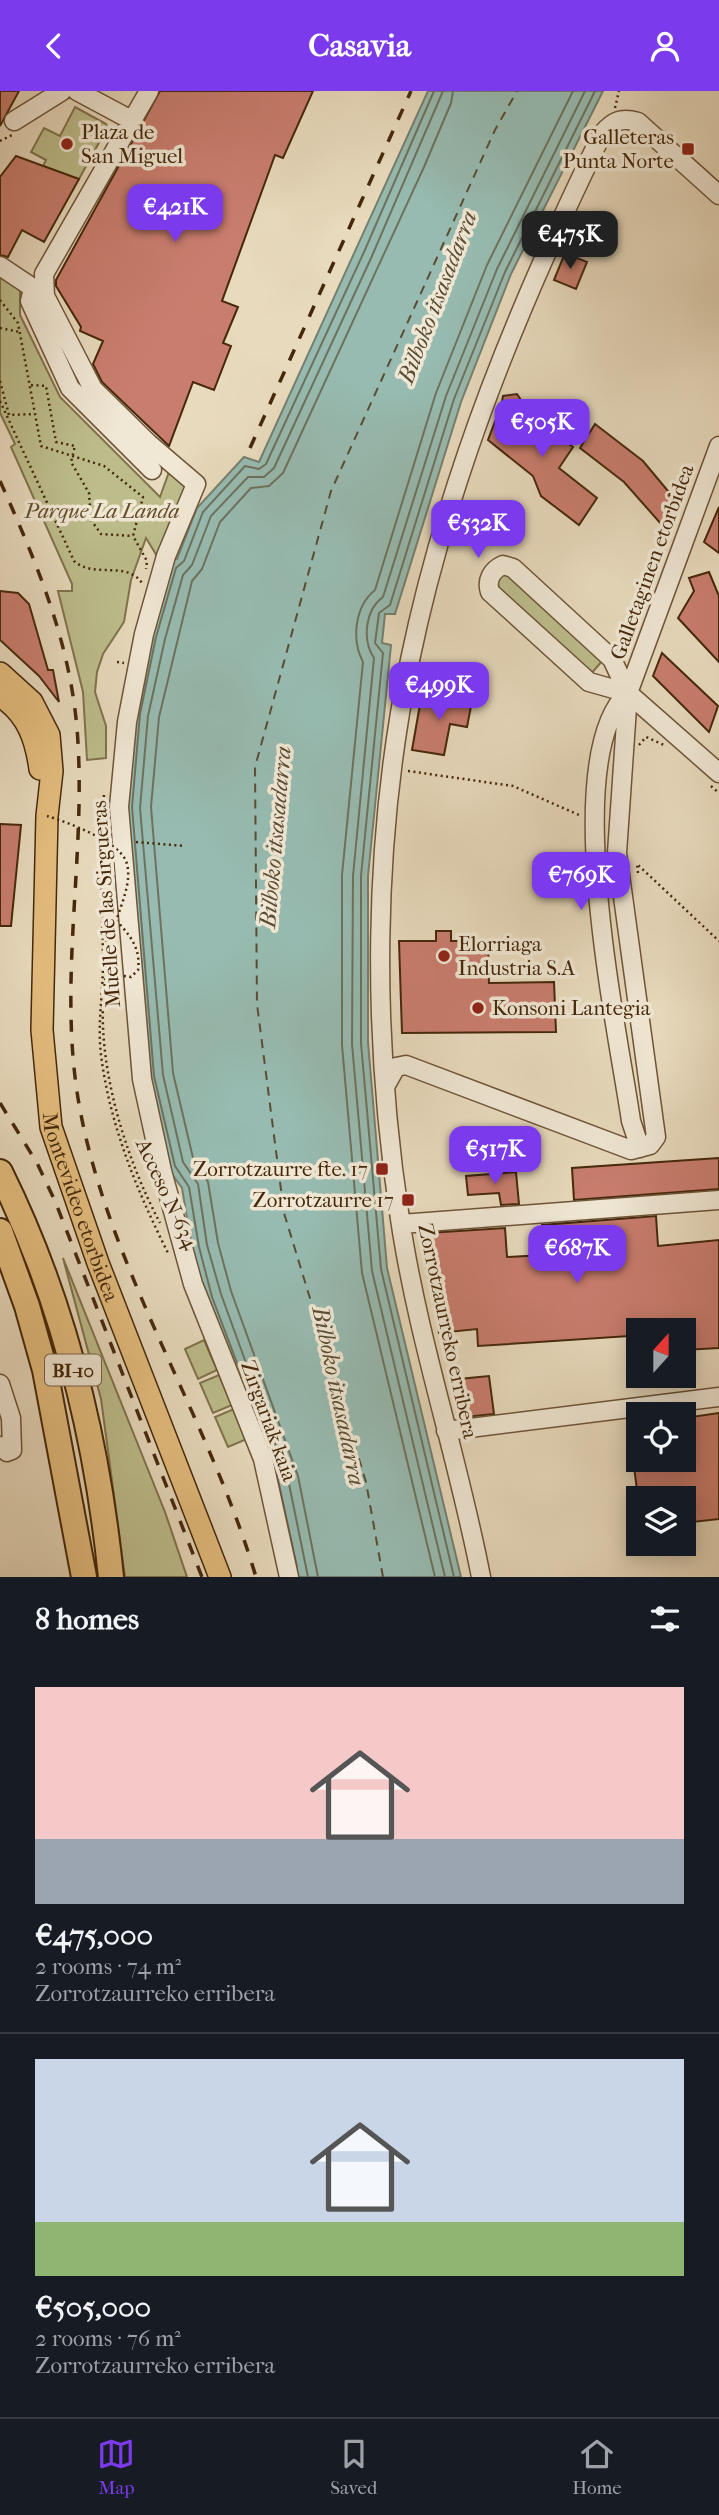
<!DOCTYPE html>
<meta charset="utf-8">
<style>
body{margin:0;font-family:"IM FELL French Canon",serif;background:#242831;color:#f1f3f6;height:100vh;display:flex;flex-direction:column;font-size:26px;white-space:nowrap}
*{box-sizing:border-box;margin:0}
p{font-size:23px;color:#9ea1a6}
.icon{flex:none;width:38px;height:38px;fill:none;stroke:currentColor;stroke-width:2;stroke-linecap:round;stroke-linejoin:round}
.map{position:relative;height:1486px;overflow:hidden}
.details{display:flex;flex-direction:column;background:#171b24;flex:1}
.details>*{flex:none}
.needle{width:46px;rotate:21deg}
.buttons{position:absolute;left:626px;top:1227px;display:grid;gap:14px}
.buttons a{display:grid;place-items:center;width:70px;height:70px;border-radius:0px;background:#171b24;box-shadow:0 4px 18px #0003;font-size:35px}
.price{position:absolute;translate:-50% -60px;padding:0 16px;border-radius:14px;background:#7c3aed;color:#fff;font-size:23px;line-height:46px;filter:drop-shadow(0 2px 4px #0008)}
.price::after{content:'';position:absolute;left:50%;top:42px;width:21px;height:16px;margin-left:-10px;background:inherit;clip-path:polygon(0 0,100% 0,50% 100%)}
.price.on{background:#222;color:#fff}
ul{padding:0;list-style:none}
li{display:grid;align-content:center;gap:14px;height:371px;padding:0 35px}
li+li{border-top:2px solid #363941}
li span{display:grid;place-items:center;height:217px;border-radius:0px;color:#555}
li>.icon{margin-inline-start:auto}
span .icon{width:126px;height:126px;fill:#fffc;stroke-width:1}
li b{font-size:30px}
h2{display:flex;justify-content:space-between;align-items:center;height:84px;padding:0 35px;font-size:30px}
header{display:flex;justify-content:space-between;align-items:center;height:91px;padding:0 35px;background:#7c3aed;color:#fff;font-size:32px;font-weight:700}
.menu{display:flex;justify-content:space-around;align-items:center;height:98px;border-top:2px solid #363941;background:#171b24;font-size:19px;color:#9ea1a6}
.menu a{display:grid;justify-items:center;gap:4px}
.menu .on{color:#7c3aed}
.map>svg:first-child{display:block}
.green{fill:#bdbd8c;stroke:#81724c;stroke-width:2}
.water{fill:#97bbb1;stroke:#76806f;stroke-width:2}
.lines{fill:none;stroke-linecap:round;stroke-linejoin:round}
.shore{stroke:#6e725e;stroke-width:2}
.ferry{stroke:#5a4d34;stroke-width:2;stroke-dasharray:9 7;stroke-linecap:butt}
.building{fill:#c97d6e;stroke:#45280b;stroke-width:2}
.minor-casing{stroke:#6e5438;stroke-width:21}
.major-casing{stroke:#45280b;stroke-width:24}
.highway-casing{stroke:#45280b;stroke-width:28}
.path{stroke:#45280b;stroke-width:2.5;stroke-dasharray:2 3.5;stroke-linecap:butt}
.minor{stroke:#f0e7d4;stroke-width:18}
.major{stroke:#e4bd7e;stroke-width:21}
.highway{stroke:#e4bd7e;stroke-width:24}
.rail{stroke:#45280b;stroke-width:3.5;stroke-dasharray:12 12;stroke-linecap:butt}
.path-bridge{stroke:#45280b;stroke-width:2.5;stroke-dasharray:2 3.5;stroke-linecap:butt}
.poi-dot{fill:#8f2418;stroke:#f0e7d4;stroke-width:2.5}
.labels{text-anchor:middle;stroke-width:7;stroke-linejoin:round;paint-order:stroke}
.shield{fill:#f0e7d4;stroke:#786147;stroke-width:2}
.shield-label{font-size:19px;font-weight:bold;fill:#45280b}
.poi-label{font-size:21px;fill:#45280b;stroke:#f0e7d4;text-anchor:start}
.park-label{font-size:21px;font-style:italic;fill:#634d2b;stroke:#f0e7d4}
.street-label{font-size:21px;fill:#45280b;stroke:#f0e7d4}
.water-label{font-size:23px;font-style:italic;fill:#5a4d34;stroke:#f0e7d4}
</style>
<header><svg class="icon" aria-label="back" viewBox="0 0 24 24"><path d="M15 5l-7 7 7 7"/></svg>Casavia<svg class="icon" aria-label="person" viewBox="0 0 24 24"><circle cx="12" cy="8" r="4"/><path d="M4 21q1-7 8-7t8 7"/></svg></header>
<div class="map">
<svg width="719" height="1486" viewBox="0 0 719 1486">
<rect width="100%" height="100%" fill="#e8dabd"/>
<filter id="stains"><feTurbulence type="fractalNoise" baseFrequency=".00286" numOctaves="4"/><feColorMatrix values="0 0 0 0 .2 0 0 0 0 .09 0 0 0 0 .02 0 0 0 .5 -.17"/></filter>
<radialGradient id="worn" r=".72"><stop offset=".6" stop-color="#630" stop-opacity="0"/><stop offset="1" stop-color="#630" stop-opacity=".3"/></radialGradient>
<path class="green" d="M75 16 106 33 107 37 79 88 43 75 46 69 31 61 44 37 60 45Z
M0 185 20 198V224L60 306 160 406 169 381 192 393 160 470 146 447 131 489 124 531 103 563 97 581 95 601 106 635V667L87 669 83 601 58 500H72V493L11 356 15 353 0 322Z
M505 481 603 569 590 584 499 498 497 486Z
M63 1167 165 1421 187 1486H125L101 1308Z
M204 1249 217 1279 198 1288 185 1258Z
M219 1284 232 1314 213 1322 200 1292Z
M234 1318 247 1348 228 1356 215 1326Z"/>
<path class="water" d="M428 0H603L511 183 461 311 395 523H385L382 552 391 554 368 785V951L387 1177 461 1486H292L206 1208 192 1157 182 1097 168 1078 147 986 125 716 133 623 172 467 177 468 197 417 244 366 259 371Z"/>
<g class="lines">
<path class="shore" d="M248 1301 212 1206 199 1156 189 1096 175 1075 154 985 132 716 140 623 156 546 176 477 184 470 203 421 245 375 259 378 266 373 364 161 434 0
M277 1384 297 1476
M308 1486 288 1388 221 1203 207 1154 198 1093 183 1071 163 984 140 717 148 625 165 548 183 484 192 474 211 425 248 386H264L274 377 372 165 443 0
M318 1486 298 1385 231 1200 218 1152 208 1091 193 1067 173 982 151 716 159 626 192 490 202 478 220 431 251 397 269 395 283 382 424 76 451 12 453 0
M435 1486 362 1182 342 954V784L363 571C351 548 355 515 375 499L436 302 487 174 573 0
M445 1486 372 1180 352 953 353 785 374 567C362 549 365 519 383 506L446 305 497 178 585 0
M454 1486 381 1178 361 952V785L383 562 375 552 379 522 390 514 454 308 505 181 595 0"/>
<path class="ferry" d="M383 1486 366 1391 284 1122 257 913 255 676 331 400 495 39 517 0"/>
</g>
<path class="building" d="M0 0H19L0 35Z
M160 0H313L283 67 275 64 222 210 238 216 223 252 231 255 214 299 193 291 169 355 102 291 93 273 103 250 80 240 81 236 56 195V189Z
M16 65 79 88 44 151 22 139 8 166 0 164V86Z
M565 162 587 171 576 198 554 189Z
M517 303 531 324 573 356 559 377 597 407 579 434 541 405 533 385 488 349 496 328 524 352 502 311 503 305Z
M595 333 643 370 678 412 669 442 624 391 580 357Z
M719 416V462L704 451Z
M709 481 719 505V571L678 527 694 500 689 487Z
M0 500 18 502 29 513 48 579H53L59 611 39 585 0 549Z
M662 562 718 615 709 641 653 585Z
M422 602 472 610 467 636 450 633 444 664 412 659Z
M0 733 21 734 11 835H0Z
M436 840H451V850H488L489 892 554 891 556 941 402 942 399 850H436Z
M719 1067V1098L574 1109 572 1077Z
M516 1081 519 1113 501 1114 499 1102 468 1104 466 1085Z
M656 1125 658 1155 719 1149V1257L684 1259V1239H639V1279H631L629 1245 478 1255 477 1238 439 1242 426 1172H433L428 1142 505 1137 507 1166 544 1164 542 1134Z
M489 1285 494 1323 464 1326 459 1288Z
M719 1322V1428L684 1432V1407H638L633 1368H684V1327Z"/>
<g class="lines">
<defs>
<path id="minor" d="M77 0 133 30
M14 30 62 0
M0 175 45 205 93 298 148 352 196 393 166 465 144 543 127 631 119 716 142 988 162 1080 193 1193 263 1368 289 1486
M33 198 30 210 70 297 152 379
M45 205 44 183 149 0
M628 602 589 591 490 501C486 489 492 479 503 474L513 477 612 568 628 602 719 682
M628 602C558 666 618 940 631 1030L640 1057
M386 994 396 976 406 974 631 1059 650 1054 656 1046 617 762 628 602 719 355
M401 1133 719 1109
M0 1293 11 1327 12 1359 7 1361 0 1355
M446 1340 719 1306
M481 1486C458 1366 418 1249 400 1128 372 945 372 751 410 569 448 385 520 211 602 43 613 30 621 26 638 31L719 104"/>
<g id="major">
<path id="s1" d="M0 582 32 611 49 644 52 680 47 725 42 939 51 1036 98 1172 220 1486"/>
<path d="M0 605C27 622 36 648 40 678"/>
</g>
<path id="highway" d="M0 1081C62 1206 97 1347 111 1486
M0 1140 27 1215 45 1279 84 1486"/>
</defs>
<use href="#minor" class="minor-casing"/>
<use href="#major" class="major-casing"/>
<use href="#highway" class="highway-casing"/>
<path class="path" d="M615 17 619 0
M0 50 12 44
M0 209 18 232 41 355 104 375 143 406 133 445 147 470 146 478
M0 237 20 241
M0 290 9 324 34 323
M31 294 46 295 56 351 75 355 71 371 89 402 91 429 101 443 133 445
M0 310 74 470C94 488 126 469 142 492
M117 571 124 572
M639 654 646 646 664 654
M408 680 513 695 579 724
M711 695 719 702
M104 704C98 758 102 809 103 863 104 897 97 930 101 964 110 1035 137 1100 169 1164
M106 750 107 879C91 958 123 1062 160 1132
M136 751 185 755
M638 782 637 773 719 850"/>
<use href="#minor" class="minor"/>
<use href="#major" class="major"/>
<use href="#highway" class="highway"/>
<path class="rail" d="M250 357 411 0
M0 390C38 475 73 557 78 652 85 772 58 894 79 1013 108 1177 209 1327 256 1486
M0 1012 37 1072 55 1110 202 1486"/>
<path class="path-bridge" d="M47 725C67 731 118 750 126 770 139 804 89 859 116 884L131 886 138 879C142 850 121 837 105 816"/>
</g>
<g class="poi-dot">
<circle cx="67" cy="53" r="7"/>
<rect x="681" y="51" width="14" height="14" rx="3.5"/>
<circle cx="444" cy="865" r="7"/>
<circle cx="478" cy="917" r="7"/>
<rect x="375" y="1071" width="14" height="14" rx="3.5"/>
<rect x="401" y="1102" width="14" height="14" rx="3.5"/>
</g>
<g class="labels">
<rect class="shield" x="45" y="1263.5" width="56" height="31" rx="5"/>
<g class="shield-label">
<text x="73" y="1286">BI-10</text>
</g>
<g class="poi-label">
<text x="81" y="48">Plaza de<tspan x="81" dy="24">San Miguel</tspan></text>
<text x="674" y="53" text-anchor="end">Galleteras<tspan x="674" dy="24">Punta Norte</tspan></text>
<text x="458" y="860">Elorriaga<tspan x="458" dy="24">Industria S.A</tspan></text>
<text x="492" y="924">Konsoni Lantegia</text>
<text x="368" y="1085" text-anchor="end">Zorrotzaurre fte. 17</text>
<text x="394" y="1116" text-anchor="end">Zorrotzaurre 17</text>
</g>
<g class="park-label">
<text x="102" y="427">Parque La Landa</text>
</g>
<g class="street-label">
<text transform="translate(652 471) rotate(-70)" y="7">Galletaginen etorbidea</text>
<text transform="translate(106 813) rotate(-94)" y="7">Muelle de las Sirgueras</text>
<text transform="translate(167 1103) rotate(65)" y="7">Acceso N-634</text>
<text dy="7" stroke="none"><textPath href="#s1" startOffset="558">Montevideo etorbidea</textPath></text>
<text transform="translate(448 1240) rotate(78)" y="7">Zorrotzaurreko erribera</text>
<text transform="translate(269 1330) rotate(70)" y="7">Zirgariak kaia</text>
</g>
<g class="water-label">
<text transform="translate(437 206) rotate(-69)" y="8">Bilboko itsasadarra</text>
<text transform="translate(275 746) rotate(-85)" y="8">Bilboko itsasadarra</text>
<text transform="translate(339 1305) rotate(78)" y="8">Bilboko itsasadarra</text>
</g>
</g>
<rect width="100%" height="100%" filter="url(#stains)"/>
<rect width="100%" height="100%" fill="url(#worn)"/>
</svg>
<div class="buttons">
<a><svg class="needle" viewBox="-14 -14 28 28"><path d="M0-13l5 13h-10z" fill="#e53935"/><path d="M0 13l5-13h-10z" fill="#9ea1a6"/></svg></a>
<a><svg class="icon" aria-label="locate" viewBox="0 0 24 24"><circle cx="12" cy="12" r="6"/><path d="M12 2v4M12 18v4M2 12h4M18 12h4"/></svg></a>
<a><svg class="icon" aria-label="layers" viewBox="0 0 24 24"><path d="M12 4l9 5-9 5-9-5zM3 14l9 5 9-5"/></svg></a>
</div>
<b class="price" style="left:175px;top:153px">€421K</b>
<b class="price on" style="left:570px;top:180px">€475K</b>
<b class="price" style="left:542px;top:368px">€505K</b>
<b class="price" style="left:478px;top:469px">€532K</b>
<b class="price" style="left:439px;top:631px">€499K</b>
<b class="price" style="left:581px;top:821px">€769K</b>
<b class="price" style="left:495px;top:1095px">€517K</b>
<b class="price" style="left:577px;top:1194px">€687K</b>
</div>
<section class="details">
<h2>8 homes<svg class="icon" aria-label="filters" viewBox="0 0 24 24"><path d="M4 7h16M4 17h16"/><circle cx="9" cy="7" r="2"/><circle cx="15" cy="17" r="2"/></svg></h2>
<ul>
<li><span style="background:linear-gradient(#f6c9c9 70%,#9aa5b1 0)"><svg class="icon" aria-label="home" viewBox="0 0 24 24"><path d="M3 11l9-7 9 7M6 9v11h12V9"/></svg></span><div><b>€475,000</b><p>2 rooms · 74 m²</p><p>Zorrotzaurreko erribera</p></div></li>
<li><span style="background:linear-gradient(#c9d6e8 75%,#8fb573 0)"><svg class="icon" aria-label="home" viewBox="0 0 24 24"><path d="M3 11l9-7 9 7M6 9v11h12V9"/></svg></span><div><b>€505,000</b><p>2 rooms · 76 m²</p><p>Zorrotzaurreko erribera</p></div></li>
</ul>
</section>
<nav class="menu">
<a class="on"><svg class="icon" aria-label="map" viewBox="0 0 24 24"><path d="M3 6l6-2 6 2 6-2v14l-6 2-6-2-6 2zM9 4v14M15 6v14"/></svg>Map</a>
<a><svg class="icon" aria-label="saved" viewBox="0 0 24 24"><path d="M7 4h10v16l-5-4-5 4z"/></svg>Saved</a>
<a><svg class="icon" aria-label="home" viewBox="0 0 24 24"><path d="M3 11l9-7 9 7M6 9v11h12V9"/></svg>Home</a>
</nav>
